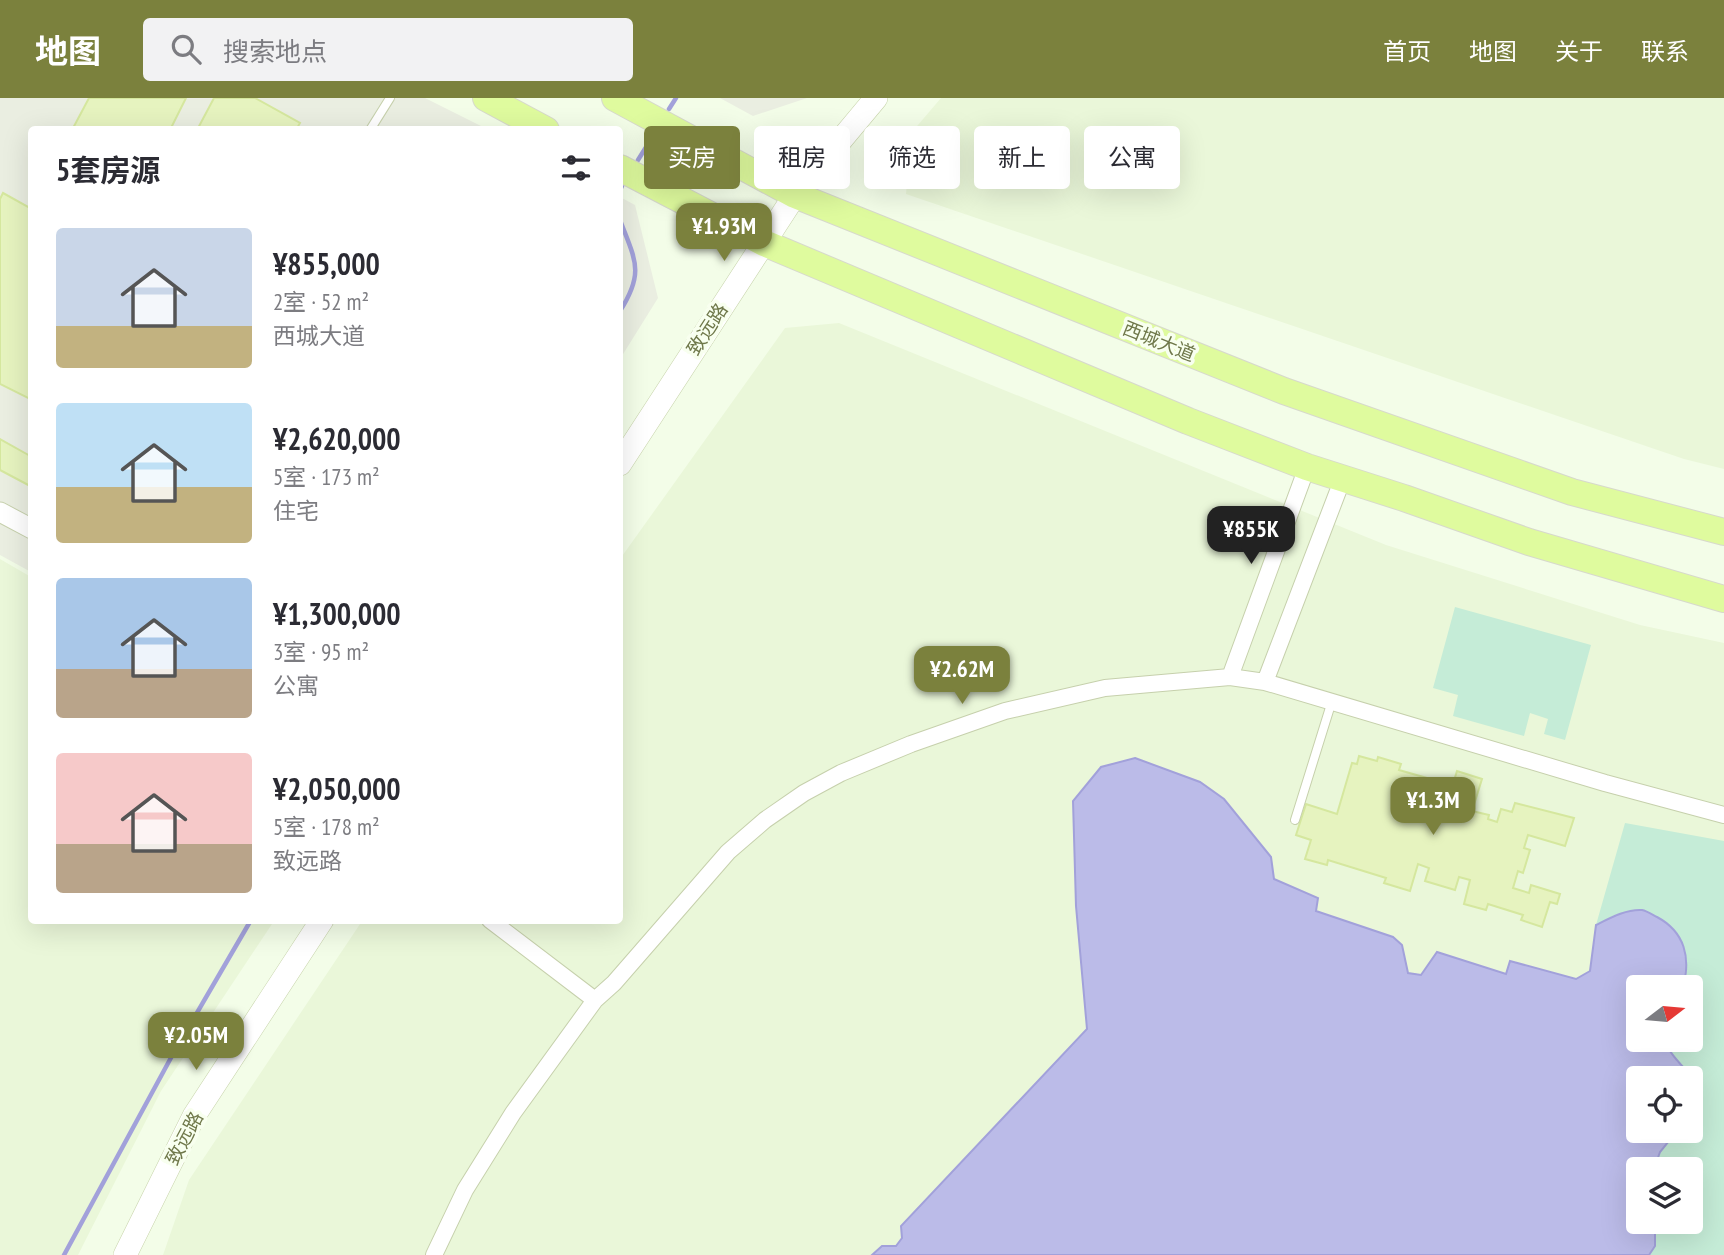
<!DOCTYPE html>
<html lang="zh">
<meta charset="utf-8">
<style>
body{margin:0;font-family:"PT Sans Narrow","Noto Sans SC",sans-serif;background:#f2f2f3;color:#2b2b33;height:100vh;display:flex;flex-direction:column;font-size:26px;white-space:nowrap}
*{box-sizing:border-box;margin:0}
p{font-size:23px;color:#7c7c81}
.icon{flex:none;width:38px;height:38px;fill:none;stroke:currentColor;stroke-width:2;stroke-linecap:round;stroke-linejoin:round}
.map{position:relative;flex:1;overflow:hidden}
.drawer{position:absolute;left:28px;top:28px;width:595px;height:798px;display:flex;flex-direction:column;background:#fff;border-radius:7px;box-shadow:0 7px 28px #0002}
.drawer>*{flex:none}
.hud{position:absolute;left:644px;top:28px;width:665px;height:63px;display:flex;gap:14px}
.needle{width:46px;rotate:74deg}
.buttons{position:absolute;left:1626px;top:877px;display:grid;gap:14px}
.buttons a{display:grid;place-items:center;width:77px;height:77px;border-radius:7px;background:#fff;box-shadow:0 7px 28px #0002;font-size:35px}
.price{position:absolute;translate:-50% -60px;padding:0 16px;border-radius:14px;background:#7b813d;color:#fff;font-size:23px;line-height:46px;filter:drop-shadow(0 2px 4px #0008)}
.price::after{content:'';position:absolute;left:50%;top:42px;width:21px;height:16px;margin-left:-10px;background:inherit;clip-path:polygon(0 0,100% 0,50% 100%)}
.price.selected{background:#222;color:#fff}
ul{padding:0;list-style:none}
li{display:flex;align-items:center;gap:21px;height:175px;padding:0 28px}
li span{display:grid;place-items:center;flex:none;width:196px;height:140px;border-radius:7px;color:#555}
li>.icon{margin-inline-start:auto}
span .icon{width:84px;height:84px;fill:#fffc;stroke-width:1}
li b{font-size:30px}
h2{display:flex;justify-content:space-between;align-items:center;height:84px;padding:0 28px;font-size:30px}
.chip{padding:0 24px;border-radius:7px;background:#fff;box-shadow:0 7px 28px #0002;font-size:24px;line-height:63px}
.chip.selected{background:#7b813d;color:#fff}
header{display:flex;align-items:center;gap:42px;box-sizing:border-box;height:98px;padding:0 35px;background:#7b813d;color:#fff}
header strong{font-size:33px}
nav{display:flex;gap:38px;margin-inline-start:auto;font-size:24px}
.search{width:490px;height:63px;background:#f2f2f3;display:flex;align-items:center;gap:18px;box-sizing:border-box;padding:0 24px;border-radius:7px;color:#7c7c81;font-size:26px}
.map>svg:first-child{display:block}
.residential{fill:#eaf7d9;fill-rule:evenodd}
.industrial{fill:#eaeee1}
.green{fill:#c5ecd7}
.water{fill:#bbbbe8;stroke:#a2a1da;stroke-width:2}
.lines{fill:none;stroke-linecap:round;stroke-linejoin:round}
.stream{stroke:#a2a1da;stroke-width:4.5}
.building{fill:#e6f3bf;stroke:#d5e79e;stroke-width:2}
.service-casing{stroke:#c6d0ac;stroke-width:10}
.minor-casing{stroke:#c6d0ac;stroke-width:18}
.tertiary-casing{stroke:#c6d0ac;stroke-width:21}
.secondary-casing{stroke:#c7d3aa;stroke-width:24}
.trunk-casing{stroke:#d7d9cc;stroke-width:28}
.service{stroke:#fff;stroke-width:8}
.minor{stroke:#fff;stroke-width:16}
.tertiary{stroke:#fff;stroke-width:19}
.secondary{stroke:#fff;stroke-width:23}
.trunk{stroke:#dffb9e;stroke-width:26}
.labels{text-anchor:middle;stroke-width:7;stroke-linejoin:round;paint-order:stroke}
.street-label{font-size:19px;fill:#6f784a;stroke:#f8ffef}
</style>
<header>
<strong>地图</strong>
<div class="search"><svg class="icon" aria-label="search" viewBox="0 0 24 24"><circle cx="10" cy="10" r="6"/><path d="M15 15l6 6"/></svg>搜索地点</div>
<nav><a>首页</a><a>地图</a><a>关于</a><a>联系</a></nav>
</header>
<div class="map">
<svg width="1724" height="1157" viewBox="0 0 1724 1157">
<rect width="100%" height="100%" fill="#f3fde8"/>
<path class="residential" d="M941 0H1724V371L1684 361 906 96 912 34Z
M839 225 1386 447 1640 527 1724 545V1157H163L189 1082 362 823 620 822V461L785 230ZM1638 889H1690V942H1638ZM1638 980H1690V1032H1638ZM1638 1071H1690V1124H1638Z
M0 461 31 479 32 822 274 823 161 993 78 1157H0Z"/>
<path class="industrial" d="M0 0H425L487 31 32 32 31 474 0 457Z
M720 0H807L753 18Z
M620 99 635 107 658 200 620 261Z"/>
<path class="green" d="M1455 509 1591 547 1565 642 1544 636 1548 621 1530 615 1524 638 1453 618 1458 597 1433 590Z
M1625 725 1724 743V1157H1649L1655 1148V1124H1690V1071H1654L1660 1054 1677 1033 1690 1032 1691 1016 1695 1011 1696 984 1667 950 1665 942H1690V889H1683L1687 877 1617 816 1596 827Z"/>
<path class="water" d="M1135 660 1200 684 1224 701 1271 759 1274 781 1318 800 1316 813 1393 839 1402 847 1408 875 1421 877 1437 854 1506 876 1510 863 1576 881 1590 873 1596 827C1610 820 1626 811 1642 812 1647 813 1653 817 1657 819 1685 834 1691 860 1683 889H1638V942H1665C1672 969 1716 984 1691 1016L1690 980H1638V1032L1677 1033 1660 1054 1654 1071H1638V1124H1655V1148L1649 1157H872L882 1148H896L902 1140 901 1128 1087 931 1076 808 1073 703 1101 669Z"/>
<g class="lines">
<path class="stream" d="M669 11 676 0
M638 62 653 38
M620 92 622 88
M620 122C635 162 645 174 620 213
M64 1157 173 956 251 822"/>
</g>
<path class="building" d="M89 0H186L170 32H72Z
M214 0H255L300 25 296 32H197Z
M3 95 32 111V302L0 286V101Z
M0 341 32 359V389L0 372Z
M1359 658 1377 663 1378 659 1401 666 1399 672 1427 680 1421 702 1429 705 1430 700 1447 705 1457 673 1482 681 1472 713 1489 717 1488 721 1497 724 1501 711 1512 714 1515 705 1574 720 1565 748 1528 737 1524 750 1530 752 1523 775 1518 773 1513 790 1529 795 1531 787 1560 796 1557 806 1550 804 1542 829 1521 822 1523 817 1488 806 1486 812 1464 806 1470 782 1459 779 1455 792 1425 783 1429 770 1418 766 1410 793 1384 785 1386 780 1328 762 1327 767 1305 761 1311 742 1296 737 1306 706 1337 716 1352 665 1357 666Z"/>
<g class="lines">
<defs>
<path id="service" d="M370 32 390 0
M1295 722 1332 603"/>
<path id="minor" d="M1230 579 1307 369
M1265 584 1343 380
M490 822 595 902
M434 1157 465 1092 513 1015 595 902 614 885 728 754 765 722 804 695 841 675 911 646 1005 613 1105 590 1230 579 1265 584 1605 685 1724 717"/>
<path id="tertiary" d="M0 414 32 431"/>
<path id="secondary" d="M620 366 795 97 876 0
M125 1157 194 1018 322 822"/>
<path id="trunk" d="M486 0 546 32
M615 0 795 97 1284 293 1572 394 1724 434
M620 70 764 145 1188 323 1307 369 1404 400 1529 444 1724 501"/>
</defs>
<use href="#service" class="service-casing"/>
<use href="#minor" class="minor-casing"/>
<use href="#tertiary" class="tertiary-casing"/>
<use href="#secondary" class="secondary-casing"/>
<use href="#trunk" class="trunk-casing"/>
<use href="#service" class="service"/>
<use href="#minor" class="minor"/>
<use href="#tertiary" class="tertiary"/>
<use href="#secondary" class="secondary"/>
<use href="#trunk" class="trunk"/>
</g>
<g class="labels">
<g class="street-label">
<text transform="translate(707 231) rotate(-57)" y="7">致远路</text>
<text transform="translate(1159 243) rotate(22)" y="7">西城大道</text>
<text transform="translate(184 1040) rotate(-62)" y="7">致远路</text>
</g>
</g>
</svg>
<div class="buttons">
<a><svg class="needle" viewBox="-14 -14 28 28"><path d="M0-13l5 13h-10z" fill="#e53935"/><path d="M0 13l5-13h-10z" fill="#7c7c81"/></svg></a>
<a><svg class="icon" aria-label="locate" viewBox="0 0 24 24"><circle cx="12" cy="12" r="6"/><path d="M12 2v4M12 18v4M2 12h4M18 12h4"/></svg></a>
<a><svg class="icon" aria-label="layers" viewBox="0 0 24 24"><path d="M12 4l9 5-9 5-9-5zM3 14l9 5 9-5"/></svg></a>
</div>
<b class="price" style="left:724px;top:165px">¥1.93M</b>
<b class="price selected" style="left:1251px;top:468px">¥855K</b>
<b class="price" style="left:962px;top:608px">¥2.62M</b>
<b class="price" style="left:1433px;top:739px">¥1.3M</b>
<b class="price" style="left:196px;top:974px">¥2.05M</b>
<div class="hud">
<a class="chip selected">买房</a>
<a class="chip">租房</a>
<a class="chip">筛选</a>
<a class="chip">新上</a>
<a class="chip">公寓</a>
</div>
<section class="drawer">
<h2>5套房源<svg class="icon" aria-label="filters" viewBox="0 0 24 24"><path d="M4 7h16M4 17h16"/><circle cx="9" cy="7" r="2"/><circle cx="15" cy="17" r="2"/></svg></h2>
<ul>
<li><span style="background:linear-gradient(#c9d6e8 70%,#c2b280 0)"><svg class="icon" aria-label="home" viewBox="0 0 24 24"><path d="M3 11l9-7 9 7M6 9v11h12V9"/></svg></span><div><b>¥855,000</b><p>2室 · 52 m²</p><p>西城大道</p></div></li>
<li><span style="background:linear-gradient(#bfe0f5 60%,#c2b280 0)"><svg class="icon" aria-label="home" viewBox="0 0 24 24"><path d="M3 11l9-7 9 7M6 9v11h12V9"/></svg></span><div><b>¥2,620,000</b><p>5室 · 173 m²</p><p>住宅</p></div></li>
<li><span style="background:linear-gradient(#a9c7e8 65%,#b9a48a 0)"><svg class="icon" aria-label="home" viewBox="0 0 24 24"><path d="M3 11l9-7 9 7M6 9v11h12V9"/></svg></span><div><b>¥1,300,000</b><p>3室 · 95 m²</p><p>公寓</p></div></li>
<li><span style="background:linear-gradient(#f6c9c9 65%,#b9a48a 0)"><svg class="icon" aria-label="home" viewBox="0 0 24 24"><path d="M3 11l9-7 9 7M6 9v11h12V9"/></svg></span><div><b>¥2,050,000</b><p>5室 · 178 m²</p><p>致远路</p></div></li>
</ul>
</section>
</div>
